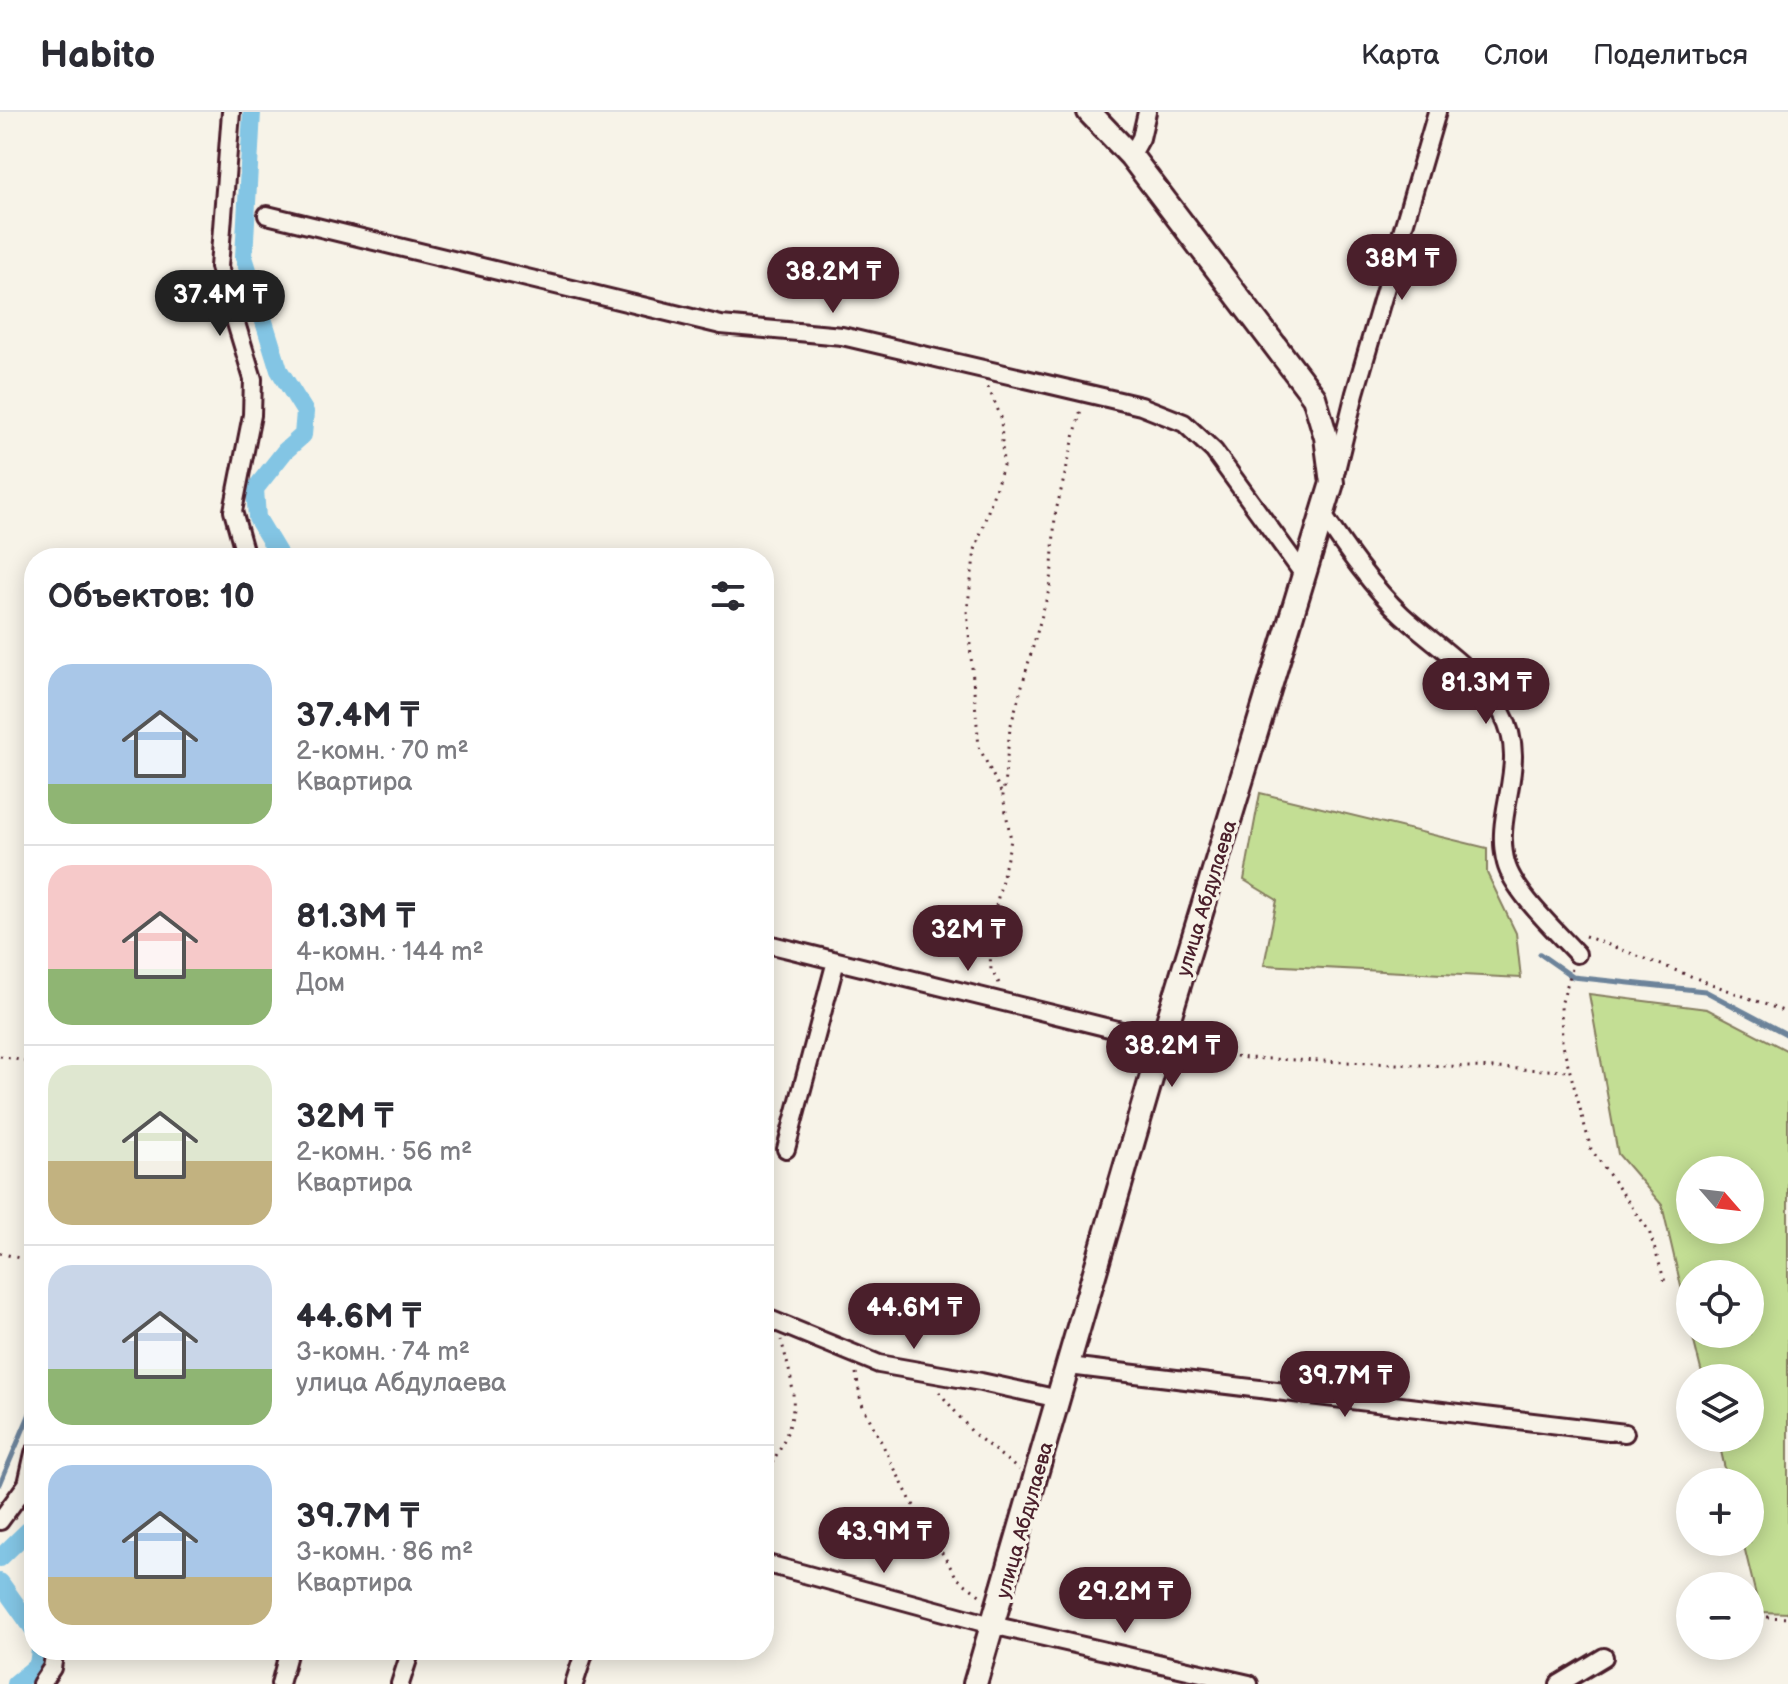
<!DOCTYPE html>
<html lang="ru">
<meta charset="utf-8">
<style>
body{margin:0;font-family:"Balsamiq Sans",sans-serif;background:#f2f2f3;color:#2b2b33;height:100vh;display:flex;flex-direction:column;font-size:30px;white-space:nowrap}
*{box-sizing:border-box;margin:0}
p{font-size:26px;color:#7c7c81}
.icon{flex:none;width:44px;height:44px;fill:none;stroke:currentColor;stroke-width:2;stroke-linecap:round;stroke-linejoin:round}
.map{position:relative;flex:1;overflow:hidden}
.details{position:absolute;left:24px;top:436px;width:750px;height:1112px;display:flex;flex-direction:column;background:#fff;border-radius:32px;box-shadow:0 4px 20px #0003}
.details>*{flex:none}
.needle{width:52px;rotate:118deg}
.controls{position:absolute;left:1676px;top:1044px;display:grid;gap:16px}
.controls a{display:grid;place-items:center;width:88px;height:88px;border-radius:50%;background:#fff;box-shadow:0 4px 20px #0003;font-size:40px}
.price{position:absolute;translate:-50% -68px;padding:0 18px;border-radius:28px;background:#4a1f2b;color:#fff;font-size:26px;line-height:52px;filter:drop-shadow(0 2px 4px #0008)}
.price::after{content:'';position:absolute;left:50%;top:48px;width:24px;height:18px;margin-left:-12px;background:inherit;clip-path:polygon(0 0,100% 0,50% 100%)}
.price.current{background:#222;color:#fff}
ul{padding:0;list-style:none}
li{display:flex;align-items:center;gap:24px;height:200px;padding:0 24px}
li+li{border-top:2px solid #e1e1e2}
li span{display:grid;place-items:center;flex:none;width:224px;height:160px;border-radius:24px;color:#555}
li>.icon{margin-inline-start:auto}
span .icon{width:96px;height:96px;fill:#fffc;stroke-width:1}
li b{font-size:34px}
h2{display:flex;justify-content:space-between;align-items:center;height:96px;padding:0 24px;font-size:34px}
header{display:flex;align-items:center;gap:48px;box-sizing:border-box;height:112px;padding:0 40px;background:#fff;border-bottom:2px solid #e1e1e2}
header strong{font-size:38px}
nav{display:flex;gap:44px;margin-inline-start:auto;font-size:28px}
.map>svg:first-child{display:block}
.green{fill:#c3de94;stroke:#867e60;stroke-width:2;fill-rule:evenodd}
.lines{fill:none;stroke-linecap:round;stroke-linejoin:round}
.stream{stroke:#6c839a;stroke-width:5}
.canal{stroke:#83c5e4;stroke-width:18}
.street-casing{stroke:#4a1f2b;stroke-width:22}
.secondary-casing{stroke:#4a1f2b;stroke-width:28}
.path{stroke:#4a1f2b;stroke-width:3;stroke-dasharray:2 6;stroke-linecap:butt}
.street{stroke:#f7f3e8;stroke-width:16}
.secondary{stroke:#f7f3e8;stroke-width:22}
.labels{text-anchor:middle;stroke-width:7;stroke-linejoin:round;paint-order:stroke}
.street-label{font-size:20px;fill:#4a1f2b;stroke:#f7f3e8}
</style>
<header>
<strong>Habito</strong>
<nav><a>Карта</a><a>Слои</a><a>Поделиться</a></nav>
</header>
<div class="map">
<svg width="1788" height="1572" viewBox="0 0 1788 1572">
<rect width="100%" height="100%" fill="#f7f3e8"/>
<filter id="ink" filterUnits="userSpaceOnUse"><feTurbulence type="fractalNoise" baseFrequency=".0125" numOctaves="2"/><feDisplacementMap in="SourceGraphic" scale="16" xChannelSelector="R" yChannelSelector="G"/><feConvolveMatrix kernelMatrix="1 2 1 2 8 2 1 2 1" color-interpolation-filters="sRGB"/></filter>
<g filter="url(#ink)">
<path class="green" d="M1260 681 1487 736V761L1516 821 1521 866 1264 853 1277 788 1244 768Z
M1589 882 1707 897 1788 939V1501L1760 1500 1743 1430H1750V1370H1728L1718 1326H1750V1266H1703L1692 1222H1750V1162H1690V1213L1662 1093 1618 1042ZM1690 1058H1750V1118H1690Z"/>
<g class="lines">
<path class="stream" d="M226 443V446
M1540 842 1573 865 1705 879 1788 923
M0 1372 34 1292"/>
<path class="canal" d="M252 0 244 145 279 258 305 300 303 323 285 339 255 377 257 406 281 446
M0 1446 34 1413
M0 1470 34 1518
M15 1572 38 1553 40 1538"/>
<defs>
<path id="street" d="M231 0 219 155 253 267 252 303 233 399 246 446
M1131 44 1141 26 1147 0
M267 103 721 213 842 224 1141 294 1184 311 1214 339 1304 463
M1335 362 1355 281 1437 0
M1323 403C1346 437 1372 475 1402 503 1436 534 1480 560 1502 601 1531 653 1492 700 1506 751 1513 779 1557 820 1577 842
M764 831 1162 929
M786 1037 836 849
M764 1205 879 1252 981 1270 1059 1287
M1069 1254 1625 1321
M0 1409 27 1372 34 1341
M764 1451 992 1513 1249 1572
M41 1572 52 1556 55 1538
M280 1572 289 1538
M400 1572 411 1538
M574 1572 585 1538
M1559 1572 1604 1545"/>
<path id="secondary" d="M975 1572 1162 929 1332 371 1326 325 1314 285 1131 44 1089 0"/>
</defs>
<use href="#street" class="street-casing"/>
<use href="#secondary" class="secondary-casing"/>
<path class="path" d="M988 275 1001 305 1003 354 975 438 967 499 979 635 1002 682
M1585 824 1788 901
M1572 857 1561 893 1562 930 1591 1037 1649 1119 1666 1173
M999 871 991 858 989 825 1011 728 1003 684 1010 616 1051 471 1055 403 1081 297
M1181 933 1246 946 1570 959
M0 944 34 951
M0 1141 34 1150
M764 1245 770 1224
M856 1261 861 1290 910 1387 957 1466 981 1484
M939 1280 973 1321 1019 1358
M764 1365C799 1305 800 1294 781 1228
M764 1418 771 1437
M1767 1505 1788 1506"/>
<use href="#street" class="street"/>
<use href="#secondary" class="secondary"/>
</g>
</g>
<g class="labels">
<g class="street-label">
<text transform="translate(1206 786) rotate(-73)" y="7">улица Абдулаева</text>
<text transform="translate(1024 1408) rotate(-74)" y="7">улица Абдулаева</text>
</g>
</g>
</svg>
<div class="controls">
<a><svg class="needle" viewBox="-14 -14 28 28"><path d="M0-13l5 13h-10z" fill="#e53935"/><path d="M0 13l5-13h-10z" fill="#7c7c81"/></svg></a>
<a><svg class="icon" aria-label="locate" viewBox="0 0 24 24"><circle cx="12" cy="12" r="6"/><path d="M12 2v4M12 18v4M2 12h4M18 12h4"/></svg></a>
<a><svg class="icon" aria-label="layers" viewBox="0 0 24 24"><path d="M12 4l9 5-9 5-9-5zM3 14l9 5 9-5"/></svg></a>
<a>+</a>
<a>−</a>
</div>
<b class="price" style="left:1402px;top:190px">38M ₸</b>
<b class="price" style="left:833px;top:203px">38.2M ₸</b>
<b class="price current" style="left:220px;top:226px">37.4M ₸</b>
<b class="price" style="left:1486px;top:614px">81.3M ₸</b>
<b class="price" style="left:968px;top:861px">32M ₸</b>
<b class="price" style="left:1172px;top:977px">38.2M ₸</b>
<b class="price" style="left:914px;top:1239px">44.6M ₸</b>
<b class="price" style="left:1345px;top:1307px">39.7M ₸</b>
<b class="price" style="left:884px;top:1463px">43.9M ₸</b>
<b class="price" style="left:1125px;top:1523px">29.2M ₸</b>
<section class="details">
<h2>Объектов: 10<svg class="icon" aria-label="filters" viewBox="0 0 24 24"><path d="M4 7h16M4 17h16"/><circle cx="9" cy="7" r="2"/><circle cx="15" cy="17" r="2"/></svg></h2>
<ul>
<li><span style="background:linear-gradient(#a9c7e8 75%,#8fb573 0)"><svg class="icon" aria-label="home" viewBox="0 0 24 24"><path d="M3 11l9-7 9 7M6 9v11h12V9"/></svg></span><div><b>37.4M ₸</b><p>2-комн. · 70 m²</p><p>Квартира</p></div></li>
<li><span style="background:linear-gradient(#f6c9c9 65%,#8fb573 0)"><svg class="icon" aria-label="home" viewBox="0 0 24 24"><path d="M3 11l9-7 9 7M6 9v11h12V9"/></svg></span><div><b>81.3M ₸</b><p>4-комн. · 144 m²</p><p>Дом</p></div></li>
<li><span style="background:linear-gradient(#dfe7d0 60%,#c2b280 0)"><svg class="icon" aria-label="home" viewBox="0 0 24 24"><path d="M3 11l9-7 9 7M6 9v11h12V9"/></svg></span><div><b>32M ₸</b><p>2-комн. · 56 m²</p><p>Квартира</p></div></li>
<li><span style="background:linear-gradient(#c9d6e8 65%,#8fb573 0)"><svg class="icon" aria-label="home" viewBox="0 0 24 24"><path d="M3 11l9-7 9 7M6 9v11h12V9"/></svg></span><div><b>44.6M ₸</b><p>3-комн. · 74 m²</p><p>улица Абдулаева</p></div></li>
<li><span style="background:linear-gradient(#a9c7e8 70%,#c2b280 0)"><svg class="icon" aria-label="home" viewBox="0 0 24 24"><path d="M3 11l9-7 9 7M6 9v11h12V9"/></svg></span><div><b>39.7M ₸</b><p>3-комн. · 86 m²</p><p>Квартира</p></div></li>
</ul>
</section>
</div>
